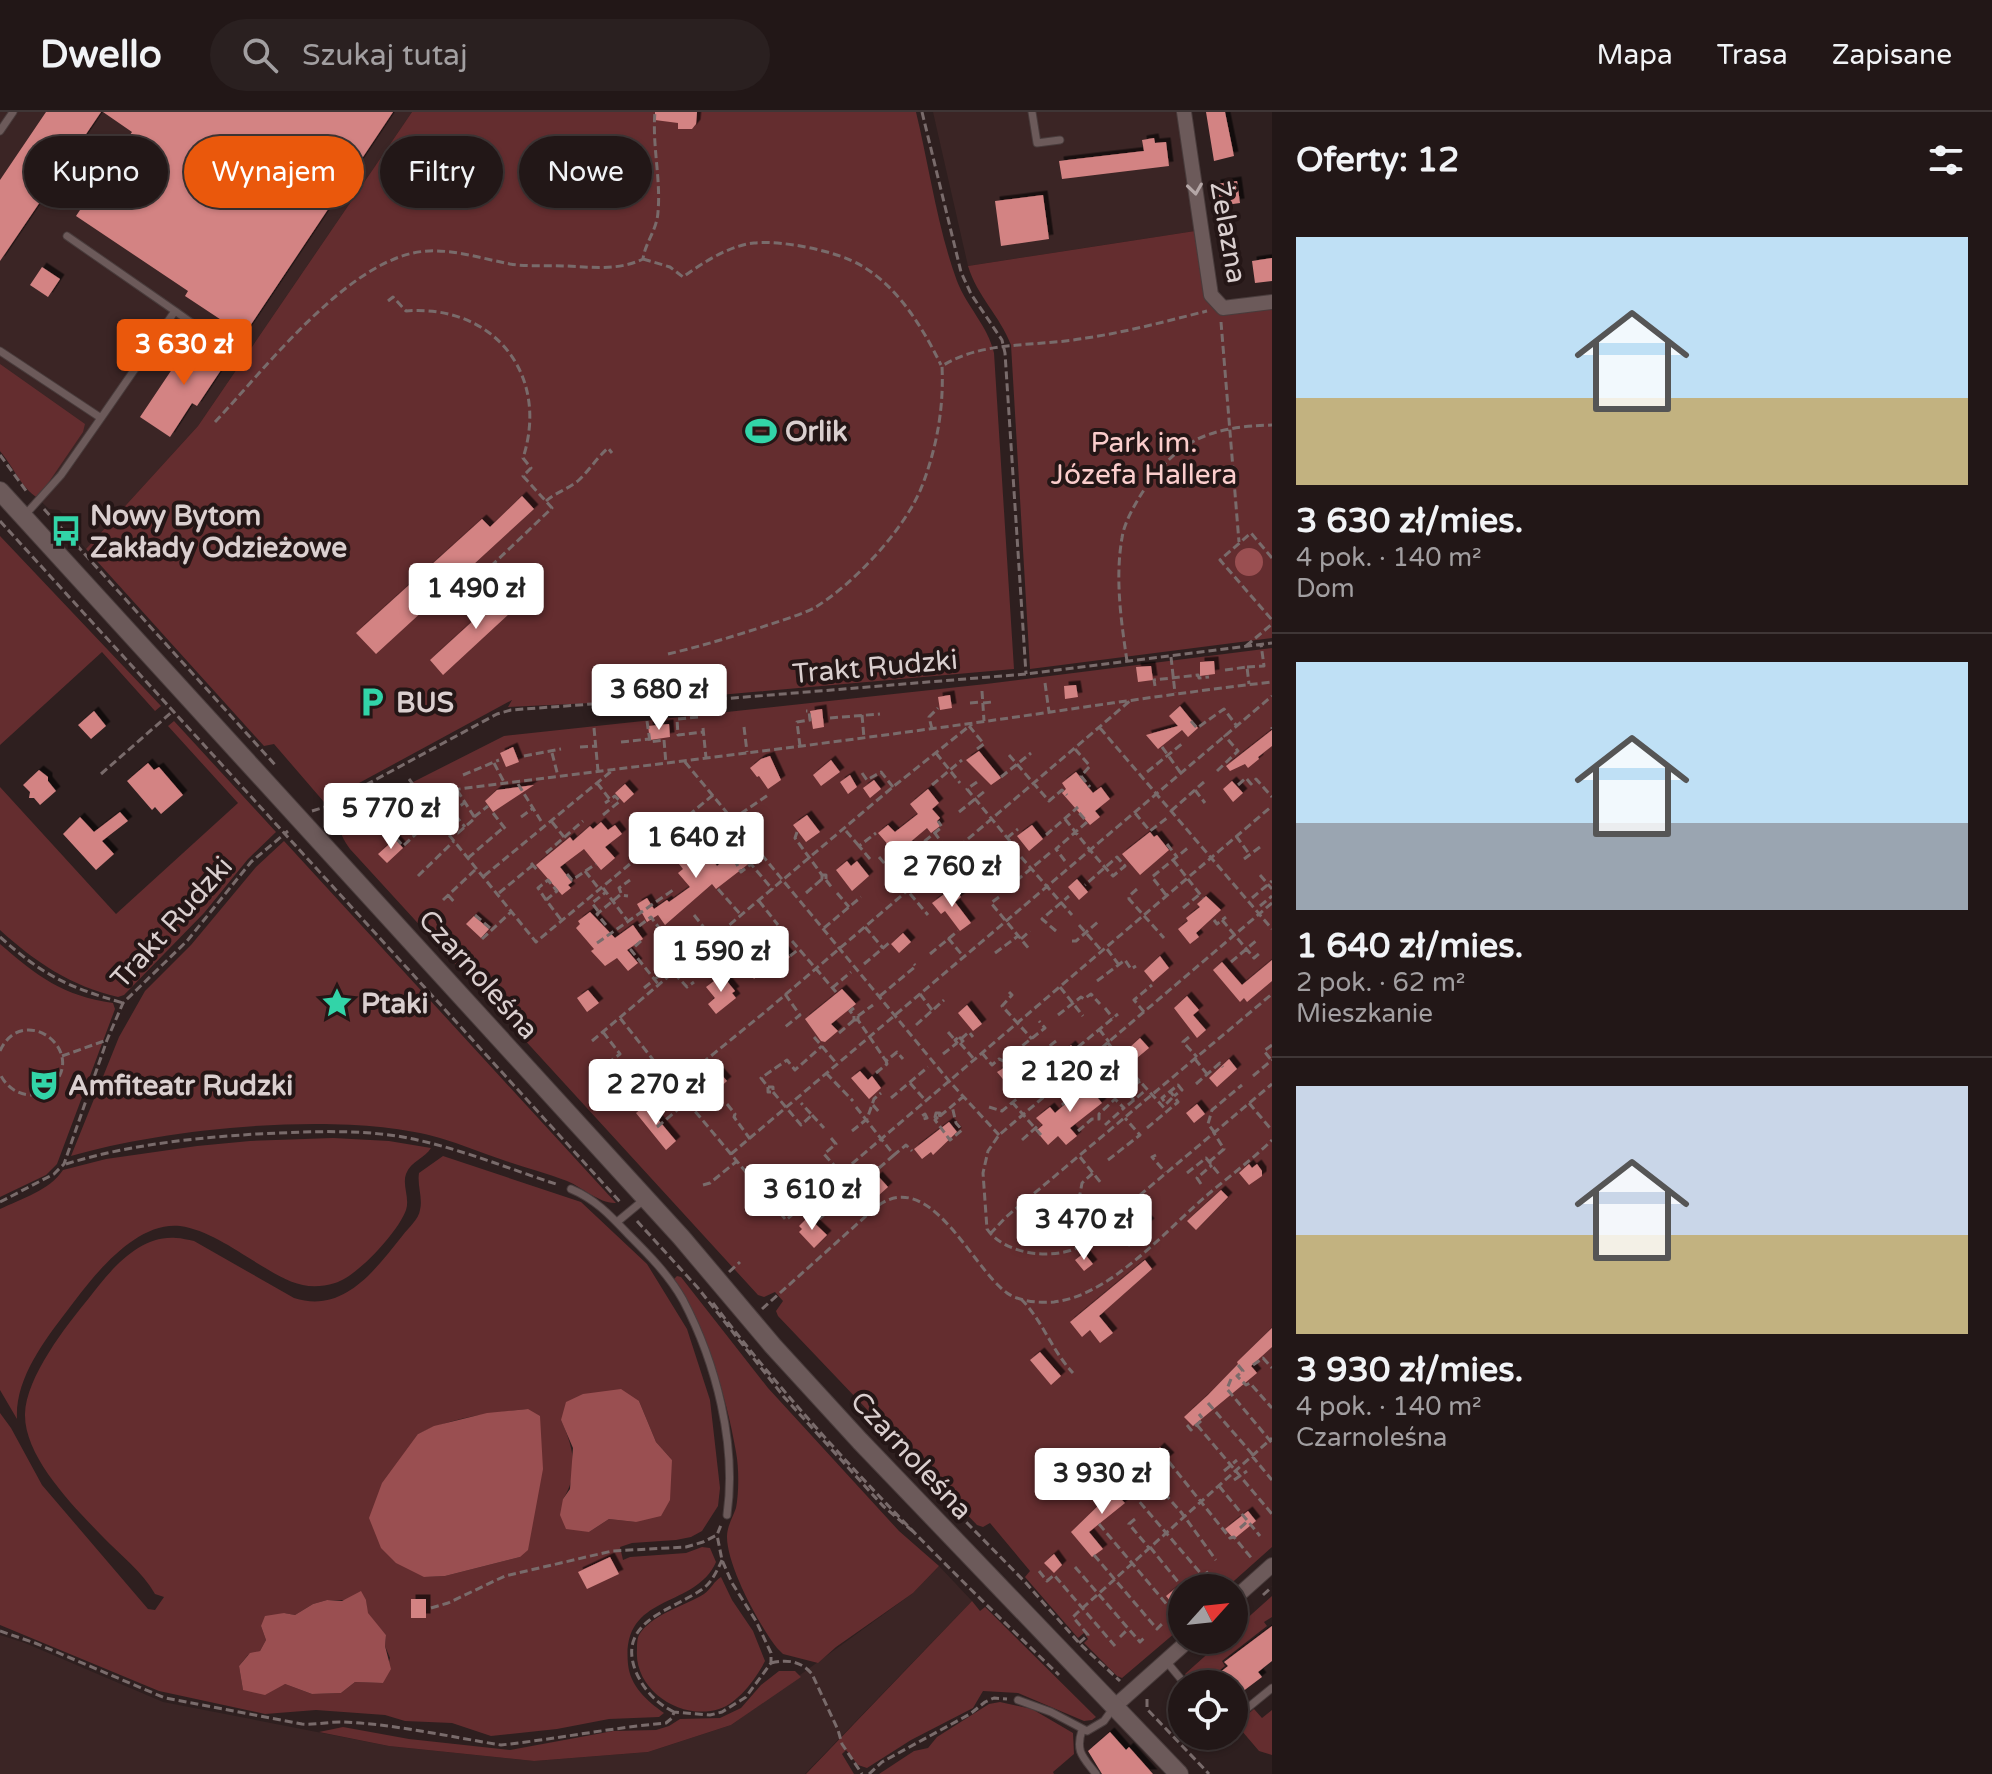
<!DOCTYPE html>
<html lang="pl">
<meta charset="utf-8">
<style>
body{margin:0;font-family:"Varela Round",sans-serif;background:#2a2020;color:#f1f3f6;height:100vh;display:flex;flex-direction:column;font-size:30px;white-space:nowrap}
*{box-sizing:border-box;margin:0}
p{font-size:26px;color:#a29fa1}
.icon{flex:none;width:44px;height:44px;fill:none;stroke:currentColor;stroke-width:2;stroke-linecap:round;stroke-linejoin:round}
.map{position:relative;flex:1;overflow:hidden}
.details{display:flex;flex-direction:column;background:#221717;width:720px}
.details>*{flex:none}
.banner{position:absolute;left:24px;top:24px;width:760px;height:72px;display:flex;gap:16px}
.needle{width:52px;rotate:63deg}
.buttons{position:absolute;left:1168px;top:1462px;display:grid;gap:16px}
.buttons a{display:grid;place-items:center;width:80px;height:80px;border-radius:50%;background:#221717;box-shadow:0 2px 6px #0004,0 0 0 2px #3f3636;font-size:40px}
.price{position:absolute;translate:-50% -68px;padding:0 18px;border-radius:8px;background:#fff;color:#222;font-size:26px;line-height:52px;filter:drop-shadow(0 2px 4px #0008)}
.price::after{content:'';position:absolute;left:50%;top:48px;width:24px;height:18px;margin-left:-12px;background:inherit;clip-path:polygon(0 0,100% 0,50% 100%)}
.price.on{background:#ea580c;color:#fff}
ul{padding:0;list-style:none}
li{display:grid;align-content:center;gap:16px;height:424px;padding:0 24px}
li+li{border-top:2px solid #3f3636}
li span{display:grid;place-items:center;height:248px;border-radius:0px;color:#555}
li>.icon{margin-inline-start:auto}
span .icon{width:144px;height:144px;fill:#fffc;stroke-width:1}
li b{font-size:34px}
h2{display:flex;justify-content:space-between;align-items:center;height:96px;padding:0 24px;font-size:34px}
.tag{padding:0 28px;border-radius:36px;background:#221717;box-shadow:0 2px 6px #0004,0 0 0 2px #3f3636;font-size:28px;line-height:72px}
.tag.on{background:#ea580c;color:#fff}
header{display:flex;align-items:center;gap:48px;box-sizing:border-box;height:112px;padding:0 40px;background:#221717;border-bottom:2px solid #3f3636}
header strong{font-size:38px}
nav{display:flex;gap:44px;margin-inline-start:auto;font-size:28px}
.search{width:560px;height:72px;background:#2a2020;display:flex;align-items:center;gap:20px;box-sizing:border-box;padding:0 28px;border-radius:44px;color:#a29fa1;font-size:30px}
main{display:flex;flex:1;min-height:0}
.map>svg:first-child{display:block}
.built{fill:#3b2525}
.green{fill:#642d2f;fill-rule:evenodd}
.water{fill:#9a4f51}
.building{fill:#d38383;filter:url(#shadow)}
.lines{fill:none;stroke-linecap:round;stroke-linejoin:round}
.service-casing{stroke:#493c3c;stroke-width:9}
.minor-casing{stroke:#493c3c;stroke-width:16}
.tertiary-casing{stroke:#493c3c;stroke-width:20}
.path{stroke:#796b6b;stroke-width:3;stroke-dasharray:8 4;stroke-linecap:butt}
.service{stroke:#6c5a5a;stroke-width:7}
.minor{stroke:#6c5a5a;stroke-width:14}
.tertiary{stroke:#6c5a5a;stroke-width:18}
.oneway{stroke:#b4a6a6}
.labels{text-anchor:middle;stroke-width:8;stroke-linejoin:round;paint-order:stroke}
.street-label{font-size:28px;fill:#dacfcf;stroke:#241616}
.poi-label{font-size:28px;font-weight:bold;fill:#dacfcf;stroke:#241616;text-anchor:start}
.park-label{font-size:28px;fill:#fbcdcc;stroke:#241616}
</style>
<header>
<strong>Dwello</strong>
<div class="search"><svg class="icon" aria-label="search" viewBox="0 0 24 24"><circle cx="10" cy="10" r="6"/><path d="M15 15l6 6"/></svg>Szukaj tutaj</div>
<nav><a>Mapa</a><a>Trasa</a><a>Zapisane</a></nav>
</header>
<main>
<div class="map">
<svg width="1272" height="1662" viewBox="0 0 1272 1662">
<defs>
<filter id="shadow"><feDropShadow dx="4.5" dy="-4.5" stdDeviation="0" flood-color="#0009"/></filter>
</defs>
<rect width="100%" height="100%" fill="#2e1f1f"/>
<path class="built" d="M0 0H412L198 314 86 437 73 423 74 414 59 398 49 397 29 378 0 339Z
M933 0H1178L1195 119 968 154Z
M939 1454 972 1489 805 1662H0V1523L25 1531 163 1590 389 1634 534 1649 648 1640 731 1613 913 1481Z"/>
<path class="green" d="M412 0H916C929 54 938 118 957 169 967 195 988 214 994 241L1014 557 675 587 508 595 512 588 324 690 274 632 264 634 86 437 198 314Z
M1195 119 1207 186 1212 195 1224 203 1272 197V526L1030 557 1011 233C1000 204 977 184 968 154Z
M0 252 85 312 83 320 38 386C21 376 13 354 0 339Z
M0 424 161 594 155 599 102 540 0 633Z
M1272 536V1435L1226 1476H1182V1515L1122 1566 1117 1564 1084 1531 1088 1527 1084 1521 1078 1526 1025 1465 1030 1459 990 1411 983 1415 977 1413 778 1204 776 1199 783 1189 775 1180 764 1185 758 1183 350 737C343 727 337 718 342 706L504 624 986 572Z
M174 609 276 720 248 747 204 801 124 883 118 885C71 874 35 850 0 818V675L116 802 238 691 168 614Z
M284 729 616 1091C600 1092 582 1075 567 1069 546 1061 524 1055 503 1048 482 1041 461 1032 440 1026 345 998 166 1016 71 1044L119 925 145 879 191 833 256 755Z
M0 832C37 864 63 884 113 891L115 897 57 1052 46 1063 0 1085Z
M333 1026 389 1029 431 1036C425 1046 411 1049 406 1062 402 1073 410 1086 406 1098 398 1120 358 1164 335 1171 308 1179 290 1171 267 1157 241 1142 210 1118 180 1114 134 1109 91 1167 67 1199 44 1229 15 1267 17 1307L0 1278V1097C21 1087 50 1078 63 1058L106 1047 197 1034 250 1029Z
M443 1044 581 1090 647 1152 687 1217 710 1288 720 1376 718 1394 702 1419 691 1425 676 1428 632 1431 620 1435 623 1448 630 1445 686 1441 702 1435 710 1436 716 1450C695 1498 621 1480 628 1552 630 1574 647 1589 664 1601L659 1605 609 1607 557 1617 491 1624 452 1611 405 1609 385 1603 316 1598 265 1602 159 1579 0 1513V1301L11 1316 42 1373 148 1497 155 1498 164 1485 155 1482C143 1460 119 1442 102 1424 74 1395 24 1345 25 1302 26 1265 66 1214 89 1186 109 1160 138 1123 176 1126 182 1126 188 1128 194 1129L294 1186C344 1202 375 1158 403 1123 408 1116 419 1107 420 1098 423 1086 417 1073 419 1061ZM639 1289 656 1330 672 1348 636 1410 609 1407 589 1420 563 1387C580 1361 573 1334 561 1308ZM528 1297 520 1445 445 1464 424 1465 418 1322C452 1305 491 1301 528 1297ZM327 1488H366L367 1501 386 1523 385 1534 390 1546 383 1571 355 1570 341 1581 312 1582 285 1572 243 1578 239 1554 248 1543 260 1539 266 1528 261 1514 284 1501 295 1503 313 1492Z
M677 1164 681 1165 768 1276 899 1419 939 1454 913 1481 836 1535 818 1551 783 1542 777 1536C759 1513 727 1454 727 1425 727 1414 733 1405 736 1396 739 1380 739 1356 736 1340 726 1280 705 1220 674 1167Z
M721 1465 732 1488 753 1519 765 1549C756 1567 738 1591 719 1597 681 1609 634 1578 637 1538 637 1532 637 1524 641 1520 655 1501 685 1494 704 1482 711 1477 714 1469 721 1465Z
M1272 1484V1505L1264 1510 1267 1514 1222 1549 1225 1554 1203 1572H1192L1185 1562 1223 1528H1234V1518Z
M972 1489 980 1499 985 1495 1096 1605 1092 1608 1084 1609 1018 1581 983 1579 973 1596 911 1628 867 1656 858 1653 846 1638 842 1642 854 1662H806Z
M779 1559H795L801 1565 731 1613 648 1640 534 1649 389 1634 319 1620 343 1615 409 1627 510 1638 613 1619 656 1618 669 1614 680 1607 720 1606 741 1596 761 1573Z
M1000 1590 1032 1597 1073 1621 1074 1642 1053 1660 1054 1662H879L914 1639 928 1636 937 1625 989 1592Z
M1254 1597 1262 1606 1272 1598V1643L1259 1639 1236 1612Z"/>
<path class="water" d="M1235 450a14 14 0 1 1 28 0a14 14 0 1 1-28 0Z
M621 1277 639 1289 656 1330 672 1348 670 1388 661 1404 636 1410 609 1407 589 1420 566 1417 560 1403 563 1387 570 1377 573 1336 561 1308 566 1290 583 1282Z
M528 1297 540 1304 543 1357 528 1438 520 1445 445 1464 424 1465 396 1451 381 1436 369 1406 382 1371 418 1322 434 1314 487 1301Z
M361 1479 366 1488 368 1501 386 1523 385 1534 391 1557 383 1571 355 1570 341 1581 312 1582 285 1572 265 1583 243 1578 239 1554 250 1541 260 1539 266 1528 261 1514 265 1504 284 1501 295 1503 313 1492 327 1488 342 1489Z"/>
<path class="building" d="M46 0H101L0 149V68Z
M103 0H393L244 223 185 184 188 179 76 104 132 20Z
M655 0H697L696 12 692 17H678V11L655 8Z
M1206 0H1225L1234 44 1214 49Z
M1154 26 1155 31 1166 30 1169 54 1062 67 1059 49 1144 39 1142 28Z
M1237 69 1240 91 1219 94 1216 72Z
M1043 83 1049 127 1001 134 995 89Z
M1272 146V169L1255 171 1252 149Z
M42 155 60 167 48 185 30 173Z
M193 226 227 249 197 294 192 291 170 325 140 305Z
M522 384 534 397 376 542 356 521 482 407 490 415Z
M509 476 522 490 443 563 430 548Z
M1214 549 1215 562 1200 564V550Z
M1151 554 1153 568 1138 570 1136 555Z
M1076 573 1078 585 1065 587 1064 574Z
M950 583 952 596 940 598 938 585Z
M1180 594 1198 616 1188 625 1182 618 1158 637 1146 623 1178 614 1169 604Z
M822 597 824 615 813 617 810 599Z
M94 599 106 614 91 627 78 613Z
M669 612 670 625 650 628 648 614Z
M1272 618V634L1258 645 1259 647 1248 656 1245 652 1230 659 1226 654Z
M513 635 519 650 506 655 500 641Z
M979 639 1001 666 991 673 966 648Z
M770 644 781 668 768 677 759 664 757 665 750 656 761 647Z
M831 648 840 660 821 674 813 663Z
M148 651 154 658 159 655 183 683 161 702 155 695 152 698 127 669Z
M39 658 48 665V669L56 679 40 693 34 686H29L30 680 23 673Z
M1076 660 1093 681 1101 675 1110 687 1095 699 1100 705 1090 713 1062 681 1066 677 1062 671Z
M850 663 857 675 848 682 840 670Z
M874 668 881 677 870 686 863 676Z
M1232 669 1243 681 1233 690 1223 677Z
M625 672 634 682 624 691 615 681Z
M534 673 493 700 485 689 497 678Z
M928 677 939 691 932 697 940 706 937 709 940 714 931 721 927 716 908 732 917 741 913 744 916 748 908 756 878 721 888 713 895 720 918 702 910 692Z
M120 700 128 709 102 729 114 742 96 758 63 722 80 705 94 720Z
M807 703 820 720 806 730 793 713Z
M601 710 608 718 615 713 622 722 605 735 615 746 601 758 584 737 560 755 572 770 568 773 571 776 562 783 536 753 570 725 573 729 590 714 593 717Z
M1032 713 1043 727 1029 739 1017 724Z
M1150 720 1154 725 1157 723 1169 738 1140 763 1122 742Z
M395 727 403 736 387 751 378 742Z
M700 730 717 754 739 736 751 750 716 777 712 772 665 813 658 803 647 810 637 792 647 786 654 797 667 788 669 790 690 775 678 761 683 757 675 747Z
M847 749 851 754 857 749 869 764 852 779 836 758Z
M1077 767 1088 780 1079 788 1068 775Z
M954 775 961 785 955 790 971 811 960 819 945 799 941 802 932 791Z
M1206 784 1221 798 1196 821 1199 825 1190 832 1178 817 1188 809 1186 806 1200 795 1197 792Z
M590 800 615 826 633 813 643 827 627 838 638 851 628 859 617 846 605 854 591 839 594 837 576 816 580 812 578 809Z
M474 804 489 817 481 826 466 812Z
M903 821 911 830 899 841 891 832Z
M771 824 790 845 778 856 773 851 754 867 747 858 752 853 738 836 750 826 758 836Z
M1160 844 1169 856 1153 870 1144 859Z
M1272 848V869L1247 890 1244 886 1240 890 1213 858 1222 850 1242 873Z
M722 863 735 879 732 881 736 886 716 902 708 892 715 886 706 875Z
M842 877 856 892 831 912 838 919 825 930 821 929 805 907Z
M588 878 599 891 587 900 577 886Z
M1187 884 1199 898 1193 903 1206 918 1197 926 1174 896Z
M967 893 982 912 973 919 958 901Z
M1140 926 1149 936 1137 946 1129 936Z
M1071 933 1081 945 1071 952 1062 941Z
M1022 945 1033 964 1021 975 1019 972 1012 978 997 960Z
M1229 947 1237 957 1217 975 1209 966Z
M718 959 727 969 718 977 709 968Z
M860 959 868 968 872 964 881 976 869 987 851 966Z
M1102 966 1108 976 1097 985 1102 991 1070 1016 1077 1024 1066 1033 1058 1024 1048 1033 1036 1019 1043 1013 1036 1006 1050 995 1055 1001 1087 973 1090 976Z
M1197 992 1205 1002 1194 1011 1186 1001Z
M646 993 676 1029 666 1038 636 1001Z
M949 1010 957 1020 933 1043 931 1040 922 1047 914 1037Z
M1249 1052 1252 1056 1257 1052 1262 1059V1064L1249 1073 1239 1061Z
M878 1064 888 1075 878 1084 868 1073Z
M1221 1078 1228 1085 1196 1118 1187 1109Z
M1142 1102 1150 1111 1139 1120 1131 1112Z
M808 1105 827 1123 814 1136 799 1120 802 1117 799 1114Z
M1084 1141 1093 1152 1084 1159 1075 1148Z
M1145 1148 1152 1157 1099 1204 1113 1221 1100 1231 1090 1218 1082 1225 1070 1210Z
M1272 1216V1235L1251 1254 1257 1261 1193 1314 1184 1305 1208 1283 1238 1252 1237 1250Z
M1040 1240 1061 1264 1051 1273 1030 1248Z
M1160 1335 1170 1345 1158 1355 1149 1346Z
M1131 1362 1138 1371 1121 1387 1125 1391 1089 1420 1103 1437 1092 1445 1071 1420Z
M1248 1399 1256 1409 1234 1427 1225 1417Z
M1054 1442 1062 1453 1054 1461 1044 1451Z
M610 1445 619 1462 587 1477 578 1460Z
M1182 1471V1503L1166 1484Z
M411 1487H426V1506H411Z
M1272 1514V1549L1258 1560 1262 1565 1234 1586V1572H1205L1228 1554 1224 1550Z
M1110 1620 1126 1638 1129 1635 1153 1662H1102L1088 1639Z"/>
<g class="lines">
<defs>
<path id="service" d="M1032 0 1037 31 1060 28
M0 19 13 0
M67 124 175 199 101 306
M175 199 217 229
M0 239 101 306 61 363 25 403
M571 1077C595 1087 610 1103 628 1122 648 1142 669 1163 683 1188 716 1251 737 1332 727 1403
M617 1110 646 1086
M1166 1549 1185 1572
M1018 1588 1051 1600 1087 1619 1104 1609 1114 1595
M1234 1607 1272 1576
M1082 1618C1075 1640 1083 1645 1096 1662"/>
<path id="minor" d="M1184 0 1211 183 1223 196 1272 190
M1234 1487 1272 1453
M1115 1594 1189 1528"/>
<path id="tertiary" d="M0 379 681 1125 773 1234 860 1329 1179 1662"/>
</defs>
<use href="#service" class="service-casing"/>
<use href="#minor" class="minor-casing"/>
<use href="#tertiary" class="tertiary-casing"/>
<path class="path" d="M922 0 961 160 971 182 1002 228 1005 241 1026 562
M643 147 670 155 683 165C704 150 728 134 754 131 782 128 838 139 862 154 898 175 923 216 941 253
M388 189 393 185 406 199C494 192 550 263 523 346L531 356 523 364 552 396 466 478
M1221 210 1239 430
M215 310C264 258 341 157 413 141 445 134 479 146 510 152 528 155 547 153 565 154 592 155 618 159 643 147 645 131 657 118 658 100 661 67 652 33 655 0
M0 343 27 380
M546 389C556 380 571 376 580 367 590 357 597 346 608 336L612 341
M44 397 277 655
M0 409 621 1091
M1272 446 1251 421 1220 448 1272 508
M1246 534 1272 512
M668 542C702 534 735 524 768 513 783 508 800 503 814 496 853 473 906 416 922 374 937 335 944 295 942 254 983 228 1038 235 1086 226 1127 220 1167 209 1207 199
M1171 545 1175 581
M1127 549C1121 509 1115 466 1122 426 1124 411 1134 394 1142 381 1178 327 1209 315 1272 313
M1247 555 1264 554 1261 532
M1225 558 1247 555 1249 572
M1045 571 1049 600
M1155 574 1154 568 1198 563 1199 566 1209 565
M982 579 984 609
M970 591 982 590
M983 591 992 590
M862 603 864 626
M698 605 677 607 678 623 703 620
M830 606 880 602
M647 609 650 630 664 628
M1191 609 1197 616 1224 597 1236 613
M969 614 984 632 974 639
M744 615 747 640
M1272 615V617
M594 616 598 659
M703 616 706 646
M1100 616 1272 817
M932 617 929 605 938 596
M664 628 666 652
M621 630 649 627
M800 634 797 610 810 608 809 599H806
M580 635 596 634
M1162 635 1180 660
M1075 637 1090 654 1081 664 1090 675
M552 641 558 664
M936 641 960 671
M1009 643 1049 689 1062 678 1067 683
M524 644 561 637
M685 650 949 969 999 1023
M494 651 505 672
M1217 659 1238 639 1224 623
M1147 660 1183 631
M862 661 867 668 881 660 893 675
M101 662 173 599
M463 663 499 648
M1001 665 1031 641
M409 667 417 678 429 681
M977 670 967 677 1014 734
M597 671 612 690
M518 672 541 709
M932 673 962 648
M1238 673 1246 666 1251 672 1256 667 1272 685
M457 678 475 706 458 721 445 705 464 691
M1195 678 1205 691
M713 683 536 830 428 697 424 686 429 681C596 659 763 640 929 617 1044 602 1157 583 1272 570
M312 699 325 695 497 602 511 598 592 592 673 591 1026 562 1272 531
M1171 699 1204 670
M959 700 985 679
M493 701 507 719
M1135 701 1150 719 1167 706
M455 703 465 715
M603 703 620 689 615 684 605 691
M474 705 488 694
M521 705 532 697
M1065 707C1081 727 1096 746 1113 764L1125 754 1117 745 1085 773
M552 710 564 725
M846 719 859 734
M797 720 795 726 822 763
M934 720 951 743
M1046 723 1078 695
M1236 724 1250 743
M396 726 403 734 433 706
M1007 726 1018 717
M701 729 768 683
M1167 732 1177 745
M915 737 942 715 938 709
M546 741 583 709
M879 745 928 803
M1021 745 1072 803
M468 746 504 715
M734 747 741 760 751 752 773 778
M870 747 859 734 876 721
M1244 747 1260 735
M1173 748 1203 786
M1065 749 1056 737 1087 710 1076 697
M531 751 538 759
M585 759 600 778
M567 762 572 768 596 752
M822 763H826V768L822 767Z
M1260 763 1272 777
M418 764 454 729
M484 764 614 657
M826 768 833 777
M1016 769 1051 740
M603 776 627 808
M718 777 742 804
M1137 777 1129 784V787L1164 826
M499 781 533 753
M621 781 619 776 630 768
M806 781 822 767
M837 781 849 795
M448 783 456 792
M1166 783 1152 765 1189 735
M999 785 991 791 1030 838
M1252 786 1272 769
M443 788 475 758
M546 788 538 776 548 768 557 779 546 788 562 809
M759 789 778 813
M1272 791 999 1023 988 1039 983 1061 987 1117C1004 1142 1050 1148 1077 1136L1272 972
M1260 794 1272 784
M1183 796 1200 782
M598 799 592 791 606 780
M475 803 490 816
M694 803 714 828
M1214 808 1217 812 1226 805
M1222 808 1254 846 1260 841
M606 813 597 802 620 783 628 784
M1079 813 1102 839
M639 814 651 805 685 851
M865 815 883 836
M824 816 861 785
M1056 819 1042 807 1069 784
M0 825C44 864 68 875 123 891
M717 825 732 844
M948 826 963 844
M482 827 511 800
M1021 827 1030 819
M641 829 631 838 659 873
M792 829 836 880
M1072 829H1076L1099 809
M597 831 673 778
M1107 837 1119 853
M995 841 1018 824
M930 842 958 819
M790 844 799 837
M1231 850 1257 828
M864 852 889 831
M674 861 687 875 694 870
M1097 869 1125 848 1131 857 1136 854
M1060 875 1083 904
M644 876 665 859
M832 876 851 860
M1009 880 1012 883 1002 894 1032 927
M785 882 800 903 785 915
M920 882 932 898
M880 884 916 854 914 852
M854 896 850 899 854 904
M1105 896 1113 906
M1144 900 1134 888 1152 873
M1058 903 1081 885 1084 887 1091 882 1100 892
M858 904 873 893
M620 906 674 974 786 1108 1272 694
M858 908H854V904H858V908L886 949 897 940 903 947
M916 913 944 888
M1099 917 1109 930
M603 920 620 942 608 951 609 963 612 967
M948 920 955 928
M839 921 854 908
M814 925 837 952
M959 925 963 929 958 932 955 928Z
M1189 925 1183 930 1197 945
M961 927 969 920 973 925
M592 929 894 674 972 612
M1056 929 1042 940 1064 968
M960 931 973 946
M1108 931 1119 945 1127 938
M1272 933 1264 939 1272 949
M1078 935 1118 902
M0 939C22 890 87 937 53 973 47 979 38 983 30 983 16 982 6 974 0 962
M982 941 992 953 999 947 1006 950 1014 960 1011 963
M1013 941 1045 916 1039 909
M943 942 957 931
M62 944 107 928
M1195 947 1207 962
M1053 955 1064 945
M1031 957 1046 945
M695 959 720 990
M826 961 853 989
M876 961 887 952 886 949
M1134 963 1167 999
M1104 964 1120 951 1117 947 1119 945
M1253 964 1272 948
M1066 969 1076 981
M910 971 926 989
M1196 972 1220 951 1223 955
M674 974 765 900 1131 588
M768 975V980H773V975H768L761 966 787 948 795 958 822 934
M773 980 801 1013 812 1003 801 991
M891 986 928 955
M1172 986 1166 992 1162 986 1178 973 1182 978 1174 984
M1134 988 1126 980 1140 969
M1012 990 1041 1023
M1249 991 1270 1016
M727 992 735 1002 734 1005 750 1027
M873 993 879 1000
M1062 993 1086 972
M1128 993 1146 978
M856 995 894 1043 906 1033 912 1039
M989 995 1002 999 1024 981 1019 975
M936 1001H940L939 1005H935Z
M925 1002 927 1006 923 1007 922 1004Z
M812 1003 824 1016
M940 1004 964 984
M938 1005 935 1008 950 1028 962 1018 956 1011 952 994
M657 1015 687 990
M1147 1016 1178 990 1170 979
M852 1019 867 1007 874 987 881 981
M1078 1019 1092 1007H1099V1002L1115 987 1124 996 1105 1013
M1215 1021 1208 1012 1212 998 1242 973
M831 1026 836 1032 824 1042 841 1061
M1022 1028 1040 1012
M731 1042 1272 584
M1156 1043 1152 1045 1165 1060
M1080 1045 1101 1071
M1108 1048 1140 1023 1125 1006
M1209 1050 1224 1037 1214 1021
M66 1052C127 1033 193 1026 257 1022 303 1020 351 1017 397 1024 452 1033 506 1056 559 1073
M879 1056 894 1043
M1187 1061 1206 1046 1219 1062
M1201 1072 1197 1066 1212 1053
M703 1073 710 1071 737 1049
M787 1073 789 1076 787 1078 784 1075Z
M789 1073 794 1069 799 1074
M788 1077 801 1093
M819 1081 832 1096
M0 1090 54 1062 64 1052 107 928 123 891 187 829 251 750 288 719
M1067 1095 1080 1082 1082 1071 1093 1061
M819 1107 851 1081
M1113 1107 1132 1137
M637 1109 698 1176 784 1285 883 1394 916 1422
M990 1122 1006 1105 1272 882
M1124 1125 1129 1119
M729 1160 740 1150
M1021 1187C1043 1209 1052 1239 1073 1261
M713 1191C815 1325 937 1446 1059 1563
M762 1197 875 1096C929 1052 971 1155 1007 1181 1020 1190 1040 1191 1054 1190 1113 1183 1168 1115 1212 1079 1232 1062 1253 1047 1272 1028
M1238 1253 1243 1259 1237 1264 1246 1273 1250 1271 1272 1296
M1253 1253 1263 1246 1272 1256
M1231 1267 1227 1277 1272 1331
M1208 1291 1253 1343
M857 1299 1026 1471 1079 1531 1120 1569
M1187 1313 1191 1318 1203 1307 1199 1302
M1197 1313 1272 1402
M1252 1344 1272 1368
M1169 1350 1230 1426 1234 1425 1253 1448
M1224 1359 1237 1348
M1150 1364 1160 1377
M1234 1368 1247 1359
M1219 1374 1260 1424
M1162 1377 1165 1380 1162 1382 1159 1379Z
M1132 1381 1203 1464 1209 1459
M1164 1381 1181 1400 1216 1448
M1135 1407 1129 1412 1149 1436
M1099 1412 1169 1495 1173 1492
M1240 1416 1248 1409
M1150 1435 1183 1476
M1094 1443 1157 1517 1164 1510
M1075 1455 1140 1530 1146 1524
M1039 1459 1047 1469 1054 1463 1115 1534
M1263 1483 1272 1475
M431 1496 448 1491 505 1464 612 1439 686 1435 703 1430 717 1423 721 1413
M1234 1508 1245 1499
M0 1519 35 1531 165 1586 302 1612C315 1613 327 1610 340 1610 389 1611 451 1625 501 1633 556 1627 610 1616 666 1611L672 1606 674 1600 710 1603 722 1600 746 1585 771 1551V1541L756 1509 732 1471 722 1448 717 1423
M1120 1525 1128 1517
M1079 1531 1088 1523 1073 1505 1077 1501 1272 1326
M1200 1539 1212 1528
M771 1551C787 1547 801 1549 812 1562L838 1618 842 1632 862 1662
M1147 1587V1597L1209 1662
M674 1600C656 1591 644 1578 636 1560 616 1510 670 1499 701 1478 711 1472 717 1459 722 1448
M869 1662 882 1650 970 1602 985 1590 994 1586 1007 1587"/>
<use href="#service" class="service"/>
<use href="#minor" class="minor"/>
<use href="#tertiary" class="tertiary"/>
</g>
<defs><path id="oneway-chevron" d="M-2-3.5L2.5 0L-2 3.5" fill="none" stroke-width="1.6" stroke-linecap="round" stroke-linejoin="round" transform="scale(2)"/></defs>
<use class="oneway" href="#oneway-chevron" transform="translate(1195 77) rotate(82)"/>
<defs>
<symbol id="stadium-bare" viewBox="-9 -9 18 18"><path d="M0-5a6.5 5 0 1 0 0 10a6.5 5 0 1 0 0-10ZM-3.5-1.8h7v3.6h-7Z" fill="#32d4a8" stroke="#241616" stroke-width="2.5" paint-order="stroke"/></symbol>
<symbol id="bus-bare" viewBox="-9 -9 18 18"><path d="M-5-6H5V4H4V6H2V4H-2V6H-4V4H-5ZM-3.5-4V0h7V-4ZM-3.5 1.2v1.5H-2V1.2ZM2 1.2v1.5H3.5V1.2Z" fill="#32d4a8" stroke="#241616" stroke-width="2.5" paint-order="stroke"/></symbol>
<symbol id="parking-bare" viewBox="-9 -9 18 18"><path d="M-3.5-5.5H1a3.5 3.5 0 0 1 0 7H-1V5.5H-3.5ZM-1-3.4V-.6H.8a1.4 1.4 0 0 0 0-2.8Z" fill="#32d4a8" stroke="#241616" stroke-width="2.5" paint-order="stroke"/></symbol>
<symbol id="sight-bare" viewBox="-9 -9 18 18"><path d="M0-6L1.8-2.2L6-1.7L2.9 1.2L3.7 5.4L0 3.3L-3.7 5.4L-2.9 1.2L-6-1.7L-1.8-2.2Z" fill="#32d4a8" stroke="#241616" stroke-width="2.5" paint-order="stroke"/></symbol>
<symbol id="theatre-bare" viewBox="-9 -9 18 18"><path d="M-5-5.5Q0-4 5-5.5V0Q5 5 0 6Q-5 5-5 0ZM-3.3-2.5H-1v1.5H-3.3ZM1-2.5H3.3v1.5H1ZM-2.8 1Q0 5.5 2.8 1Z" fill="#32d4a8" stroke="#241616" stroke-width="2.5" paint-order="stroke"/></symbol>
</defs>
<g fill-rule="evenodd">
<use href="#stadium-bare" x="739" y="297" width="44" height="44"/>
<use href="#bus-bare" x="44" y="397" width="44" height="44"/>
<use href="#parking-bare" x="350" y="568" width="44" height="44"/>
<use href="#sight-bare" x="315" y="869" width="44" height="44"/>
<use href="#theatre-bare" x="22" y="951" width="44" height="44"/>
</g>
<g class="labels">
<g class="street-label">
<text transform="translate(1229 120) rotate(80)" y="10">Żelazna</text>
<text transform="translate(875 554) rotate(-5)" y="10">Trakt Rudzki</text>
<text transform="translate(171 810) rotate(-48)" y="10">Trakt Rudzki</text>
<text transform="translate(479 862) rotate(48)" y="10">Czarnoleśna</text>
<text transform="translate(912 1343) rotate(47)" y="10">Czarnoleśna</text>
</g>
<g class="poi-label">
<text x="785" y="329">Orlik</text>
<text x="90" y="413">Nowy Bytom<tspan x="90" dy="32">Zakłady Odzieżowe</tspan></text>
<text x="396" y="600">BUS</text>
<text x="361" y="901">Ptaki</text>
<text x="68" y="983">Amfiteatr Rudzki</text>
</g>
<g class="park-label">
<text x="1144" y="340">Park im.<tspan x="1144" dy="32">Józefa Hallera</tspan></text>
</g>
</g>
</svg>
<div class="buttons">
<a><svg class="needle" viewBox="-14 -14 28 28"><path d="M0-13l5 13h-10z" fill="#e53935"/><path d="M0 13l5-13h-10z" fill="#a29fa1"/></svg></a>
<a><svg class="icon" aria-label="locate" viewBox="0 0 24 24"><circle cx="12" cy="12" r="6"/><path d="M12 2v4M12 18v4M2 12h4M18 12h4"/></svg></a>
</div>
<b class="price on" style="left:184px;top:275px">3 630 zł</b>
<b class="price" style="left:476px;top:519px">1 490 zł</b>
<b class="price" style="left:659px;top:620px">3 680 zł</b>
<b class="price" style="left:391px;top:739px">5 770 zł</b>
<b class="price" style="left:696px;top:768px">1 640 zł</b>
<b class="price" style="left:952px;top:797px">2 760 zł</b>
<b class="price" style="left:721px;top:882px">1 590 zł</b>
<b class="price" style="left:1070px;top:1002px">2 120 zł</b>
<b class="price" style="left:656px;top:1015px">2 270 zł</b>
<b class="price" style="left:812px;top:1120px">3 610 zł</b>
<b class="price" style="left:1084px;top:1150px">3 470 zł</b>
<b class="price" style="left:1102px;top:1404px">3 930 zł</b>
<div class="banner">
<a class="tag">Kupno</a>
<a class="tag on">Wynajem</a>
<a class="tag">Filtry</a>
<a class="tag">Nowe</a>
</div>
</div>
<section class="details">
<h2>Oferty: 12<svg class="icon" aria-label="filters" viewBox="0 0 24 24"><path d="M4 7h16M4 17h16"/><circle cx="9" cy="7" r="2"/><circle cx="15" cy="17" r="2"/></svg></h2>
<ul>
<li><span style="background:linear-gradient(#bfe0f5 65%,#c2b280 0)"><svg class="icon" aria-label="home" viewBox="0 0 24 24"><path d="M3 11l9-7 9 7M6 9v11h12V9"/></svg></span><div><b>3 630 zł/mies.</b><p>4 pok. · 140 m²</p><p>Dom</p></div></li>
<li><span style="background:linear-gradient(#bfe0f5 65%,#9aa5b1 0)"><svg class="icon" aria-label="home" viewBox="0 0 24 24"><path d="M3 11l9-7 9 7M6 9v11h12V9"/></svg></span><div><b>1 640 zł/mies.</b><p>2 pok. · 62 m²</p><p>Mieszkanie</p></div></li>
<li><span style="background:linear-gradient(#c9d6e8 60%,#c2b280 0)"><svg class="icon" aria-label="home" viewBox="0 0 24 24"><path d="M3 11l9-7 9 7M6 9v11h12V9"/></svg></span><div><b>3 930 zł/mies.</b><p>4 pok. · 140 m²</p><p>Czarnoleśna</p></div></li>
</ul>
</section>
</main>
